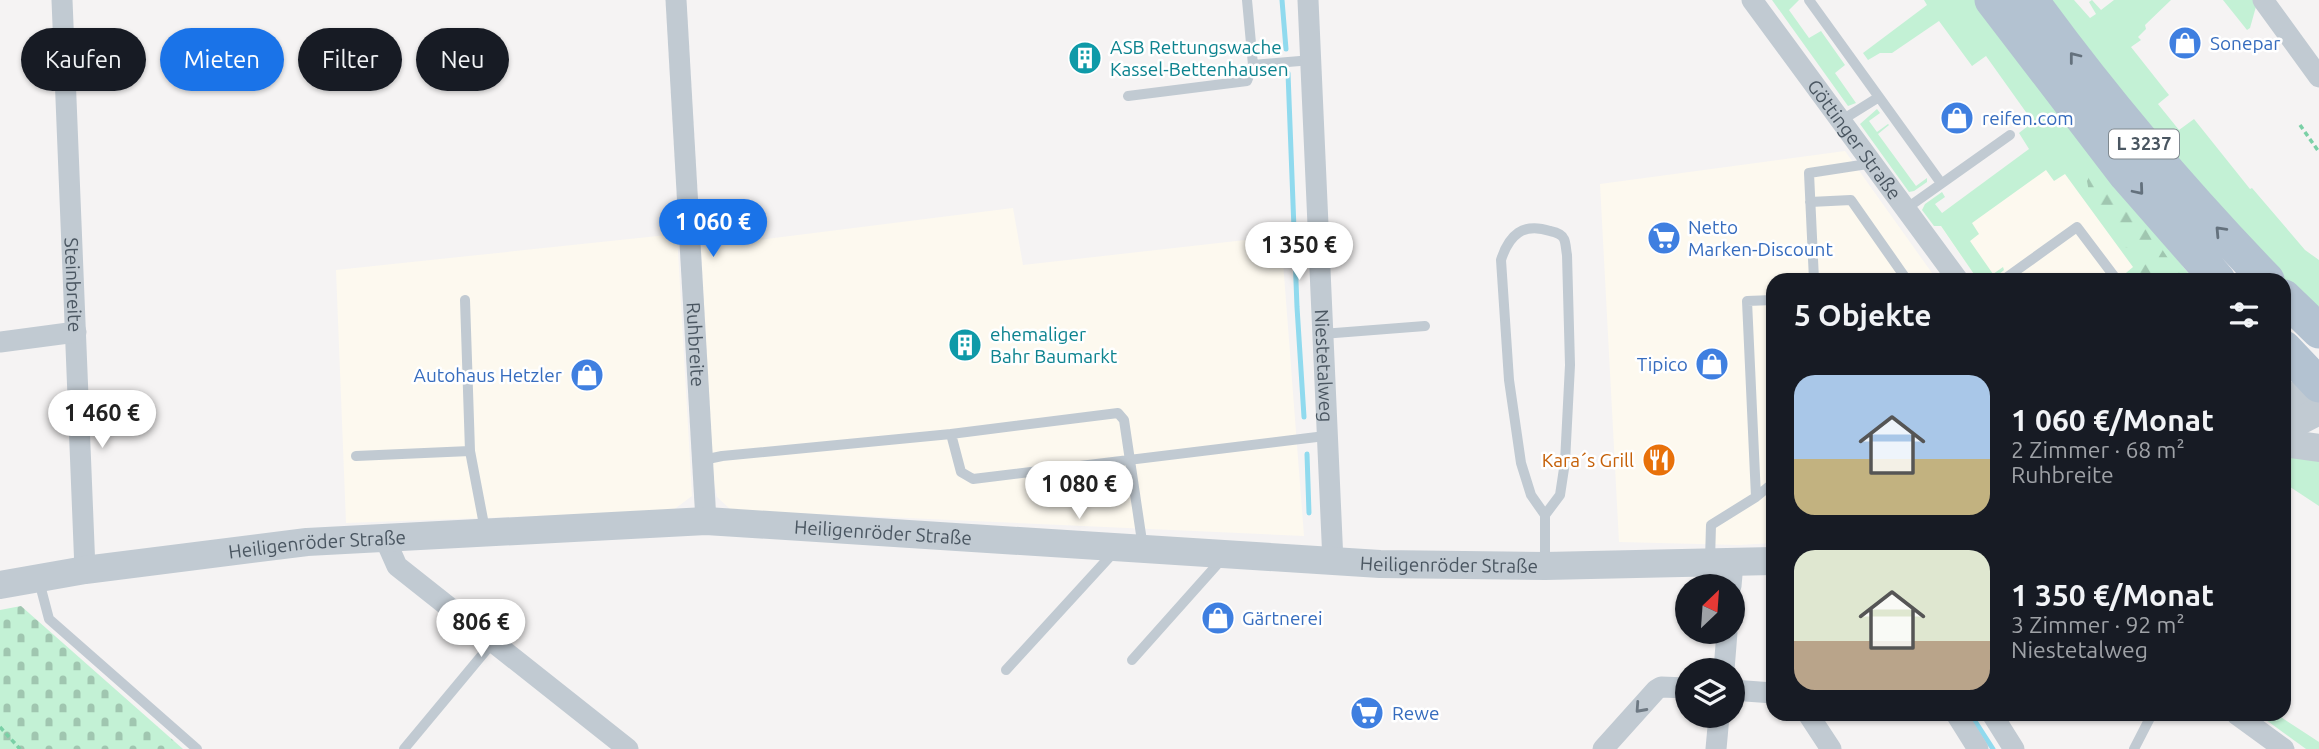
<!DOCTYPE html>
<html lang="de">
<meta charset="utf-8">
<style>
body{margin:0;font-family:Ubuntu,sans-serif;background:#242831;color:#f1f3f6;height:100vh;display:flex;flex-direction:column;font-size:26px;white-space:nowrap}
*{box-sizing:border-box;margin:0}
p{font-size:23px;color:#9ea1a6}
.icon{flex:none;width:38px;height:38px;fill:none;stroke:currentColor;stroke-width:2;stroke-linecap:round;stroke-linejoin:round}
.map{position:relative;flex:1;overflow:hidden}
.sheet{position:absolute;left:1766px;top:273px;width:525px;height:448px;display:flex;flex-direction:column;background:#171b24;border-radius:21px;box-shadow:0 2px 5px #0004}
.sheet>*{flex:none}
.guide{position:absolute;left:21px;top:28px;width:665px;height:63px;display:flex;gap:14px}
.needle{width:46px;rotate:25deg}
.fabs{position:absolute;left:1675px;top:574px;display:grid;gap:14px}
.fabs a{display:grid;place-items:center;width:70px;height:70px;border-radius:50%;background:#171b24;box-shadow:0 2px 5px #0004;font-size:35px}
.price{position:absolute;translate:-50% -60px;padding:0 16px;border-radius:24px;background:#fff;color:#222;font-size:23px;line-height:46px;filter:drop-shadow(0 2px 4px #0008)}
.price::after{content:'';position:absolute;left:50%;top:42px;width:21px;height:16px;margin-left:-10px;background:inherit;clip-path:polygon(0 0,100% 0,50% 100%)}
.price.selected{background:#1a73e8;color:#fff}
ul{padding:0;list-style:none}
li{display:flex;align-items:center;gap:21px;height:175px;padding:0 28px}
li span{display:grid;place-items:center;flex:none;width:196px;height:140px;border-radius:21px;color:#555}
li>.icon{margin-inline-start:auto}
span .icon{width:84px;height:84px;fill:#fffc;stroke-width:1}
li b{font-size:30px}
h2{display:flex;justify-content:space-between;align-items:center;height:84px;padding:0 28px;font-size:30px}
.tag{padding:0 24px;border-radius:32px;background:#171b24;box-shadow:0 2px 5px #0004;font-size:24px;line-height:63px}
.tag.selected{background:#1a73e8;color:#fff}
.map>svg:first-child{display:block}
.commercial{fill:#fdf9ef}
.grass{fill:#c3f1d5}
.forest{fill:url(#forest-firs)}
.cemetery{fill:url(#cemetery-stones)}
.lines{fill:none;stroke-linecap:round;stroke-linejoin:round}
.stream{stroke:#90daee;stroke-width:5}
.path{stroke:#7ad0a6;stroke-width:3.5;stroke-dasharray:5 3.5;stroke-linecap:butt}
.service{stroke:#c1cad2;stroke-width:10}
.minor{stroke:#c1cad2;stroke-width:21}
.tertiary{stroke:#c1cad2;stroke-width:28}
.primary{stroke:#b3c2d1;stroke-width:35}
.oneway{stroke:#64717d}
.oneway2{stroke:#6e7983}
.labels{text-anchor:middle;stroke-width:5;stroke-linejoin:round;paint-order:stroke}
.shield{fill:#fff;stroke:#808990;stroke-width:2}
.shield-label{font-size:18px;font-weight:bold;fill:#4a5661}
.shop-label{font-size:19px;fill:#366cbe;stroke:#fff;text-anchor:start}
.culture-label{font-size:19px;fill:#0d838f;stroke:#fff;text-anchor:start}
.street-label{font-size:19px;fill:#4a5661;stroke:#fff}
.food-label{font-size:19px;fill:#c56008;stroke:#fff;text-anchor:end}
</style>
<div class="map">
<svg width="2319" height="749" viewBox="0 0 2319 749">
<defs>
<pattern id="forest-firs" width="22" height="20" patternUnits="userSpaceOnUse" patternTransform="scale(1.75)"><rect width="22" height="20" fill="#c3f1d5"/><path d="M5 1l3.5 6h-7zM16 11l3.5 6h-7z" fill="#a0c6b0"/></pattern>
<pattern id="cemetery-stones" width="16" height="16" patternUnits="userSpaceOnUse" patternTransform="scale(1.75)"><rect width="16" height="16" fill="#c3f1d5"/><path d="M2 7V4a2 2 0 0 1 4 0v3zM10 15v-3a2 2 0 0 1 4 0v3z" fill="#a0c6b0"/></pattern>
</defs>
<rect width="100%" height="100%" fill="#f5f3f3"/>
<path class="commercial" d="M2050 135 2149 280H1978L1935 218Z
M1845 151 1937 280H1773V543L1739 545 1619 542 1600 184Z
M1013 208 1023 265 1281 236 1304 536 731 510 717 497 713 478 701 247Z
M677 234 692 496 672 511 346 523 336 270Z"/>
<path class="grass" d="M1772 0H1799L1789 10 1809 38 1821 31 1845 65 1835 73 1856 103 1848 106Z
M1924 0H1978L2150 226 2194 280H2122L2120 278 2133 267 2065 174 2054 181 2046 170 1972 223 1979 234 1970 241 1993 274 2003 267 2004 270 1992 280H1978L1941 226H1934L1922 210 1925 204 1942 192 1945 197 1935 204 1942 213 2029 149 2019 133 2033 122 1986 56 1972 66 1939 21 1892 53H1880L1868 60 1863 53 1927 5Z
M2045 0H2074L2090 18 2096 14 2089 2 2092 0 2101 10 2114 0H2171L2145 25 2146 29 2138 37 2141 40 2131 47 2169 95 2158 104 2179 130 2194 119 2250 189 2252 188 2305 250 2319 260V306L2316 307 2294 291 2228 221Z
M2223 0H2254L2257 3 2250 28 2247 30Z
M1877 109 1880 113 1869 121 1877 132 1888 124 1889 125 1878 134 1916 186 1927 178V182L1914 191 1909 192 1860 124Z
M2284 454 2319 457V506L2284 483Z
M2258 714H2276L2319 742V749H2306Z"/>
<path class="forest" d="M2099 174 2111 184 2113 194 2130 206C2131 221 2142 220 2150 231 2161 246 2172 268 2187 280H2134L2142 261 2136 249 2124 247 2092 208 2087 181 2090 175Z"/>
<path class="cemetery" d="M21 606 183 749H0V610Z"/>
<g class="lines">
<path class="stream" d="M1282 0 1286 49
M1288 73 1297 307 1304 417
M1307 454 1309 513
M1973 718 1993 749"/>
<path class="path" d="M2300 125 2319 152
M0 727 20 749"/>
<path class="service" d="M1247 0 1253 65 1312 60
M1809 0 1941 183
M1128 96 1247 81 1253 65
M1842 120 1879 97
M1810 202 1851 200 1907 280
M1907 208 2010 135
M1814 280 1809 173 1874 163
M2003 280 2077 227 2117 280
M465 300 470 451 485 530
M1322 334 1425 326
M951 434 1118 413 1124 420 1143 548
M356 456 470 451
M703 460 722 456 951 434 961 472 973 479 1325 436
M1756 497 1773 483
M1545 515 1560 495 1565 462 1570 365 1567 255C1566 251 1566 243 1564 239 1562 234 1555 232 1550 231 1523 222 1509 235 1501 260L1509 380 1521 463 1531 495 1545 515V566
M1710 560 1711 525 1756 497 1747 301 1773 300
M39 581 49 619 197 749
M1132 660 1223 558
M1006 670 1115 551
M404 749 493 642
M2134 749 2152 714"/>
<g class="minor">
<path id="s1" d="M62 0 85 570"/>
<path id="s2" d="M676 0 706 521"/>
<path id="s3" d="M1308 0 1333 562"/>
<path id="s4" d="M1752 0 1958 280"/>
<path d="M2263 0 2319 77"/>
<path d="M0 342 76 332"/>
<path d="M387 537 389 548 397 566 628 749"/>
<path d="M1731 586 1733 563"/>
<path d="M1724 670 1727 632"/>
<path d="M1732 690 1773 693"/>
<path d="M1808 714 1831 749"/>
<path d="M1956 714 1978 749"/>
<path d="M1992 714 2014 749"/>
<path d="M2236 714 2284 749"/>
<path d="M1603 749 1656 690 1661 687 1687 688"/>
<path d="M1716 749 1719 716"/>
</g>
<g class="tertiary">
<path d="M2284 403 2319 380"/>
<path d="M2284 429 2319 411"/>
<path d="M2284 443 2319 448"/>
<path id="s5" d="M0 585 85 570 307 542 706 521 1380 564 1545 566 1773 561"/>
</g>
<path class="primary" d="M1992 0 2126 175 2218 280
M2031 0C2103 99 2182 192 2267 280
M2284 297 2319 331
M2284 348 2319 385"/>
</g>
<defs><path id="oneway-chevron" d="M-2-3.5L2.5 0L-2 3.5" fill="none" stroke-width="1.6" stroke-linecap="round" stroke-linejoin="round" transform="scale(1.75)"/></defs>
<g class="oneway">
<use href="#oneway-chevron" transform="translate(2074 57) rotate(-128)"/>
<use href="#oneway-chevron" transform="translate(2139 190) rotate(50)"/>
<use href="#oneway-chevron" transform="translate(2220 231) rotate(-133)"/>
</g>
<use class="oneway2" href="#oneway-chevron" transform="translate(1640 708) rotate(132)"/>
<defs>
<symbol id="shop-disc" viewBox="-11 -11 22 22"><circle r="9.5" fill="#3f7fe0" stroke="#fff"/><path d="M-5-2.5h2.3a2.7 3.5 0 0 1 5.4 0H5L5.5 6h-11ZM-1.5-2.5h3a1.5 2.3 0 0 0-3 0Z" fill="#fff"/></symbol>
<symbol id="building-disc" viewBox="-11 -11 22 22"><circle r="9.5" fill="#0f9aa8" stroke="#fff"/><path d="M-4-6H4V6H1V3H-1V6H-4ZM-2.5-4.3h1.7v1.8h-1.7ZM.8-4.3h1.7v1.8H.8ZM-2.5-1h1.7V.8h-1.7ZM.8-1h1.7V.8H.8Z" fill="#fff"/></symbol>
<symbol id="supermarket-disc" viewBox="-11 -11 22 22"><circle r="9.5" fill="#3f7fe0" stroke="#fff"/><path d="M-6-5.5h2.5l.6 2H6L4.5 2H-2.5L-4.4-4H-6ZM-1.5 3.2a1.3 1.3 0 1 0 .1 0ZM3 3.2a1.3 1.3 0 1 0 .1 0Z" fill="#fff"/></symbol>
<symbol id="restaurant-disc" viewBox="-11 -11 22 22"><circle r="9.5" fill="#e8710a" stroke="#fff"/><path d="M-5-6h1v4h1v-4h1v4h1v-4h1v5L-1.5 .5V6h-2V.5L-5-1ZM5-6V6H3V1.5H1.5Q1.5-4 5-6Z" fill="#fff"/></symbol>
</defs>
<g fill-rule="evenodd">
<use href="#shop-disc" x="2166" y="24" width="38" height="38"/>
<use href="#building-disc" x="1066" y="39" width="38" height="38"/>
<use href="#shop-disc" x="1938" y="99" width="38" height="38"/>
<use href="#supermarket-disc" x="1645" y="219" width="38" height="38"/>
<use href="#building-disc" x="946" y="326" width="38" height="38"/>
<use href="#shop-disc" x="1693" y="345" width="38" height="38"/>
<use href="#shop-disc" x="568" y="356" width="38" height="38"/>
<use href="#restaurant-disc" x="1640" y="441" width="38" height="38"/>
<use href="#shop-disc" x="1199" y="599" width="38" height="38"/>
<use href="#supermarket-disc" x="1348" y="694" width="38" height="38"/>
</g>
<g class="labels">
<rect class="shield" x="2109" y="129.5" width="70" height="29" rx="5"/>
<g class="shield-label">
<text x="2144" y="150">L 3237</text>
</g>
<g class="shop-label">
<text x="2210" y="50">Sonepar</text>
<text x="1982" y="125">reifen.com</text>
<text x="1688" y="234">Netto<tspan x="1688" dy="22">Marken-Discount</tspan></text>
<text x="1688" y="371" text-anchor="end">Tipico</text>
<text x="562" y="382" text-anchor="end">Autohaus Hetzler</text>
<text x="1242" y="625">Gärtnerei</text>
<text x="1392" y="720">Rewe</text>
</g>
<g class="culture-label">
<text x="1110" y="54">ASB Rettungswache<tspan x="1110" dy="22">Kassel-Bettenhausen</tspan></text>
<text x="990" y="341">ehemaliger<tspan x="990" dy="22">Bahr Baumarkt</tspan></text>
</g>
<g class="street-label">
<text dy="7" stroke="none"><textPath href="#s4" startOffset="173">Göttinger Straße</textPath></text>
<text dy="7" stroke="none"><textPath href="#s1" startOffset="285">Steinbreite</textPath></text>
<text dy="7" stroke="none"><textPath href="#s2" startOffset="345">Ruhbreite</textPath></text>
<text dy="7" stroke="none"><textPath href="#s3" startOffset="366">Niestetalweg</textPath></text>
<text dy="7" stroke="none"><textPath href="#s5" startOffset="887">Heiligenröder Straße</textPath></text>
<text dy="7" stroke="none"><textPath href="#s5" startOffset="320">Heiligenröder Straße</textPath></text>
<text dy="7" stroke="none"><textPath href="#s5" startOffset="1454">Heiligenröder Straße</textPath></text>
</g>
<g class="food-label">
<text x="1634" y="467">Kara´s Grill</text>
</g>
</g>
</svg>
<div class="fabs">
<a><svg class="needle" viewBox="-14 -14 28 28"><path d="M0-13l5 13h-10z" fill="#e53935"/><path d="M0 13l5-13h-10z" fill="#9ea1a6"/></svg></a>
<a><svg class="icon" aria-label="layers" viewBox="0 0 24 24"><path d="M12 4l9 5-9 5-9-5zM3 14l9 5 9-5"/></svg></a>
</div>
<b class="price selected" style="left:713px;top:259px">1 060 €</b>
<b class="price" style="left:1299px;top:282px">1 350 €</b>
<b class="price" style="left:102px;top:450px">1 460 €</b>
<b class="price" style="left:1079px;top:521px">1 080 €</b>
<b class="price" style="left:481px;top:659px">806 €</b>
<div class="guide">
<a class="tag">Kaufen</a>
<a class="tag selected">Mieten</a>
<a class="tag">Filter</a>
<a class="tag">Neu</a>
</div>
<section class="sheet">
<h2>5 Objekte<svg class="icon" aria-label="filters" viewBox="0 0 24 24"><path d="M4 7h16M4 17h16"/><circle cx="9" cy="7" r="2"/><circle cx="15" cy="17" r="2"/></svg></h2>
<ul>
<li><span style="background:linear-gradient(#a9c7e8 60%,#c2b280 0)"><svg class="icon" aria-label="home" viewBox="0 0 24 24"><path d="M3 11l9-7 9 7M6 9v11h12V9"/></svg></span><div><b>1 060 €/Monat</b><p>2 Zimmer · 68 m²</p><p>Ruhbreite</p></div></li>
<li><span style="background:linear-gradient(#dfe7d0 65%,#b9a48a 0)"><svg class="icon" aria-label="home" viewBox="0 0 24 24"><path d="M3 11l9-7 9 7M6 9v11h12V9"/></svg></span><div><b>1 350 €/Monat</b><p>3 Zimmer · 92 m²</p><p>Niestetalweg</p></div></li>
</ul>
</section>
</div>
